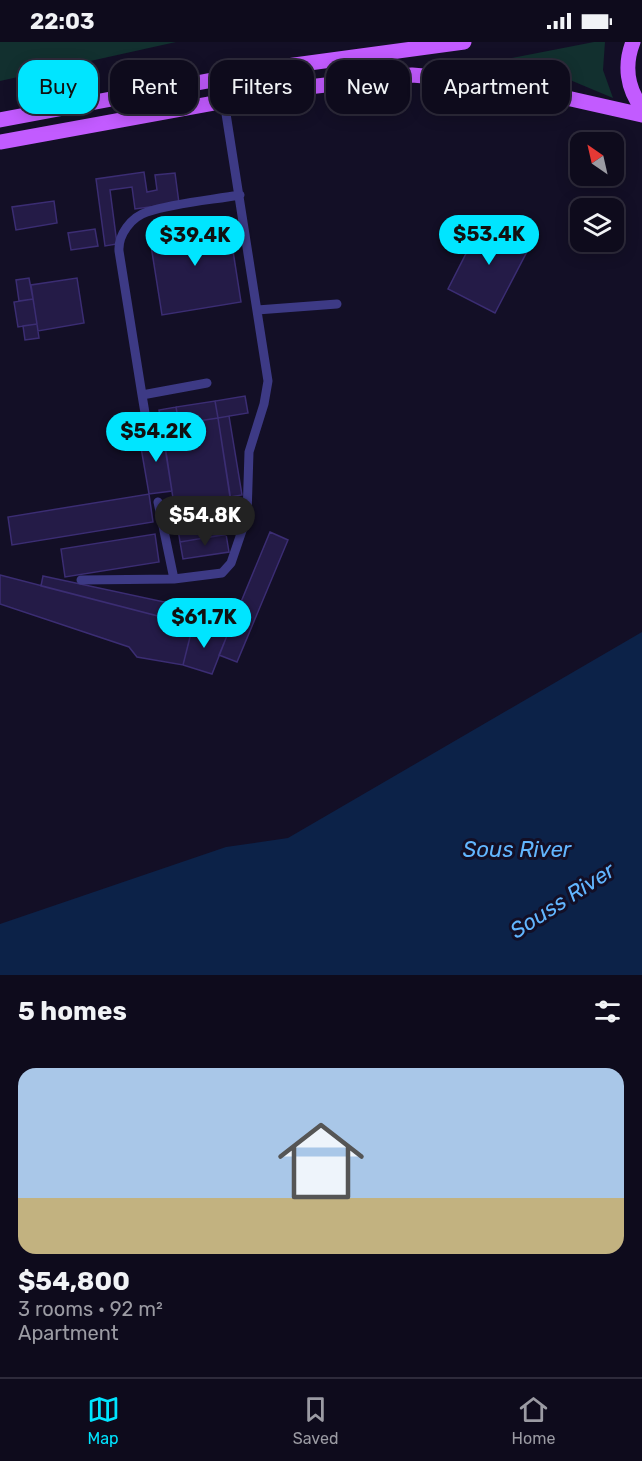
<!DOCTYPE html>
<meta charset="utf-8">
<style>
body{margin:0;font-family:Rubik,sans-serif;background:#1c1929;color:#f1f3f6;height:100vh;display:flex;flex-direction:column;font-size:22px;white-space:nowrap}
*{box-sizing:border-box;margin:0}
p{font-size:20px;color:#9b9ba3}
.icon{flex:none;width:33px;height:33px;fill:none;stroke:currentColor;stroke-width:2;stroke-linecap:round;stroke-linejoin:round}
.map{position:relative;height:933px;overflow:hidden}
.drawer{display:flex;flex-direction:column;background:#0e0b1c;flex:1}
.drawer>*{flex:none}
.top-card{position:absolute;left:18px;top:18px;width:606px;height:54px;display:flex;gap:12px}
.needle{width:39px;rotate:326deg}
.fabs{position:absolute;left:570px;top:90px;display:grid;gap:12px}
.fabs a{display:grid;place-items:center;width:54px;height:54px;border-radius:12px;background:#0e0b1c;box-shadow:0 3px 15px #0003,0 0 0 2px #2e2b3b;font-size:30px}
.price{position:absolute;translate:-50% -51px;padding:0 14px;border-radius:21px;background:#00e5ff;color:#111;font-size:20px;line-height:39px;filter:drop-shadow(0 2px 3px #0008)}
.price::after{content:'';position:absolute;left:50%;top:36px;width:18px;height:14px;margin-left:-9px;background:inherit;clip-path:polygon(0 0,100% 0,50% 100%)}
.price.selected{background:#222;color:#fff}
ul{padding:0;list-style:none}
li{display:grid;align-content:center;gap:12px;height:318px;padding:0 18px}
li+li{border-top:2px solid #2e2b3b}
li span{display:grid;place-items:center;height:186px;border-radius:18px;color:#555}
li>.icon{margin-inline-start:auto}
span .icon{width:108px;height:108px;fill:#fffc;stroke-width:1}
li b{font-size:26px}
h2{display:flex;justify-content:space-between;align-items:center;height:72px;padding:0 18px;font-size:26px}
.tag{padding:0 21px;border-radius:18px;background:#0e0b1c;box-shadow:0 3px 15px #0003,0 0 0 2px #2e2b3b;font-size:21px;line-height:54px}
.tag.selected{background:#00e5ff;color:#111}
.status{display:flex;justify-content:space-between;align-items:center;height:42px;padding:0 30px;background:#0e0b1c;direction:ltr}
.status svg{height:16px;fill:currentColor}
.tab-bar{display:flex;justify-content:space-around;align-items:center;height:84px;border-top:2px solid #2e2b3b;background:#0e0b1c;font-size:16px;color:#9b9ba3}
.tab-bar a{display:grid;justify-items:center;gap:3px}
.tab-bar .selected{color:#00e5ff}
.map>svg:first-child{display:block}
.green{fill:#12302f}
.water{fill:#0c2248}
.building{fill:#241b47;stroke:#3b2d73;stroke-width:1.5}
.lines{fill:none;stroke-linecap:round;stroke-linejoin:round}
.lane{stroke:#3d3a85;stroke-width:9}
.primary{stroke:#c25bff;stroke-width:15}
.labels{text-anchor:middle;stroke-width:6;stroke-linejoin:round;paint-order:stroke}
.water-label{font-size:22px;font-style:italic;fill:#62b6ff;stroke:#130f26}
</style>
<div class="status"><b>22:03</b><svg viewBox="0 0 49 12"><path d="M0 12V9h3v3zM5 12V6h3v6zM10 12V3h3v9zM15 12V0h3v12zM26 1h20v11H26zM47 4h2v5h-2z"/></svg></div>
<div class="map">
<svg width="642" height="933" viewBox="0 0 642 933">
<rect width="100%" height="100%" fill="#130f26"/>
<path class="green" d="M0 0H176L0 39Z
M594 0H605L603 28 613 56 570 38 492 20Z"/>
<path class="water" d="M642 590V933H0V882L226 805 288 796Z"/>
<path class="building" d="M144 130 147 150 157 148 155 133 175 131 179 161 135 167 132 145 110 148 117 202 105 204 96 137Z
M54 159 57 181 16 188 12 165Z
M228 177 241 260 162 273 149 191Z
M483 178 531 202 495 271 448 247Z
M95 187 98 204 71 208 68 191Z
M29 236 33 257 19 259 16 238Z
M77 236 84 281 38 289 31 243Z
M33 257 37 282 18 285 14 260Z
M37 282 39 296 25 298 23 284Z
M245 354 248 371 218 376 215 359Z
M215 359 218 376 179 382 176 365Z
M176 365 179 382 218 376 236 491 180 500 159 368Z
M229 374 242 453 230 455 218 376Z
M163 390 172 449 149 452 139 394Z
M149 452 153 480 12 503 8 475Z
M270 490 288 498 237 620 219 613Z
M155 492 159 520 65 535 61 507Z
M226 492 229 510 183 517 180 500Z
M0 533 193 583 183 623 137 615 129 605 0 562Z
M43 534 197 567 193 583 41 544Z
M193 583 228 591 212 632 183 623Z"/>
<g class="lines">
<path class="lane" d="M257 268 337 262
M142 353 119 209C118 193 131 175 147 170 174 161 211 158 240 153
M146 377 142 353 207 341
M158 460 174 537
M81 538 174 537 222 531 231 521 247 474 249 410 264 362 268 339 224 59"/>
<path class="primary" d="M633 0C624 23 627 46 642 66
M0 78 287 24 464 0
M0 100 291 47 412 33 496 40 642 73"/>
</g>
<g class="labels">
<g class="water-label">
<text x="517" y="815">Sous River</text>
<text transform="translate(562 858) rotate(-33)" y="8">Souss River</text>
</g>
</g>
</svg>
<div class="fabs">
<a><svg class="needle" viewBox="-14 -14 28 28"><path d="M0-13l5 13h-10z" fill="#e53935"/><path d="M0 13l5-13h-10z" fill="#9b9ba3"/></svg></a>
<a><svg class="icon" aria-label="layers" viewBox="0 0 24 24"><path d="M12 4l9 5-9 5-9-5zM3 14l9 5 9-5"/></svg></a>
</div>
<b class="price" style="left:489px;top:224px">$53.4K</b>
<b class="price" style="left:195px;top:225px">$39.4K</b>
<b class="price" style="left:156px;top:421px">$54.2K</b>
<b class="price selected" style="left:205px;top:505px">$54.8K</b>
<b class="price" style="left:204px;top:607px">$61.7K</b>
<div class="top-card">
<a class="tag selected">Buy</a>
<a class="tag">Rent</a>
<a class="tag">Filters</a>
<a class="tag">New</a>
<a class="tag">Apartment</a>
</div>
</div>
<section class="drawer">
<h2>5 homes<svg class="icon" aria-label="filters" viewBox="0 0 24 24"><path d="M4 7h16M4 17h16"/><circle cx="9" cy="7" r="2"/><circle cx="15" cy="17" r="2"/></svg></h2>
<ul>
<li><span style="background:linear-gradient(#a9c7e8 70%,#c2b280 0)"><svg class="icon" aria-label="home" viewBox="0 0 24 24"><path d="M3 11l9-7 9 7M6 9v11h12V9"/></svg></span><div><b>$54,800</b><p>3 rooms · 92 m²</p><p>Apartment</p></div></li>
</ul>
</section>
<nav class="tab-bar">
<a class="selected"><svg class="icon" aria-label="map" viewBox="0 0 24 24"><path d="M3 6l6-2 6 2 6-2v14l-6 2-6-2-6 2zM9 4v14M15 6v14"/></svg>Map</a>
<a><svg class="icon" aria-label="saved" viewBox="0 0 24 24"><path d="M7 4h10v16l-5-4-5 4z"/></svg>Saved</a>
<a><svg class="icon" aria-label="home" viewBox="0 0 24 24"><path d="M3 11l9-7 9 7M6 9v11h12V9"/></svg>Home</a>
</nav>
